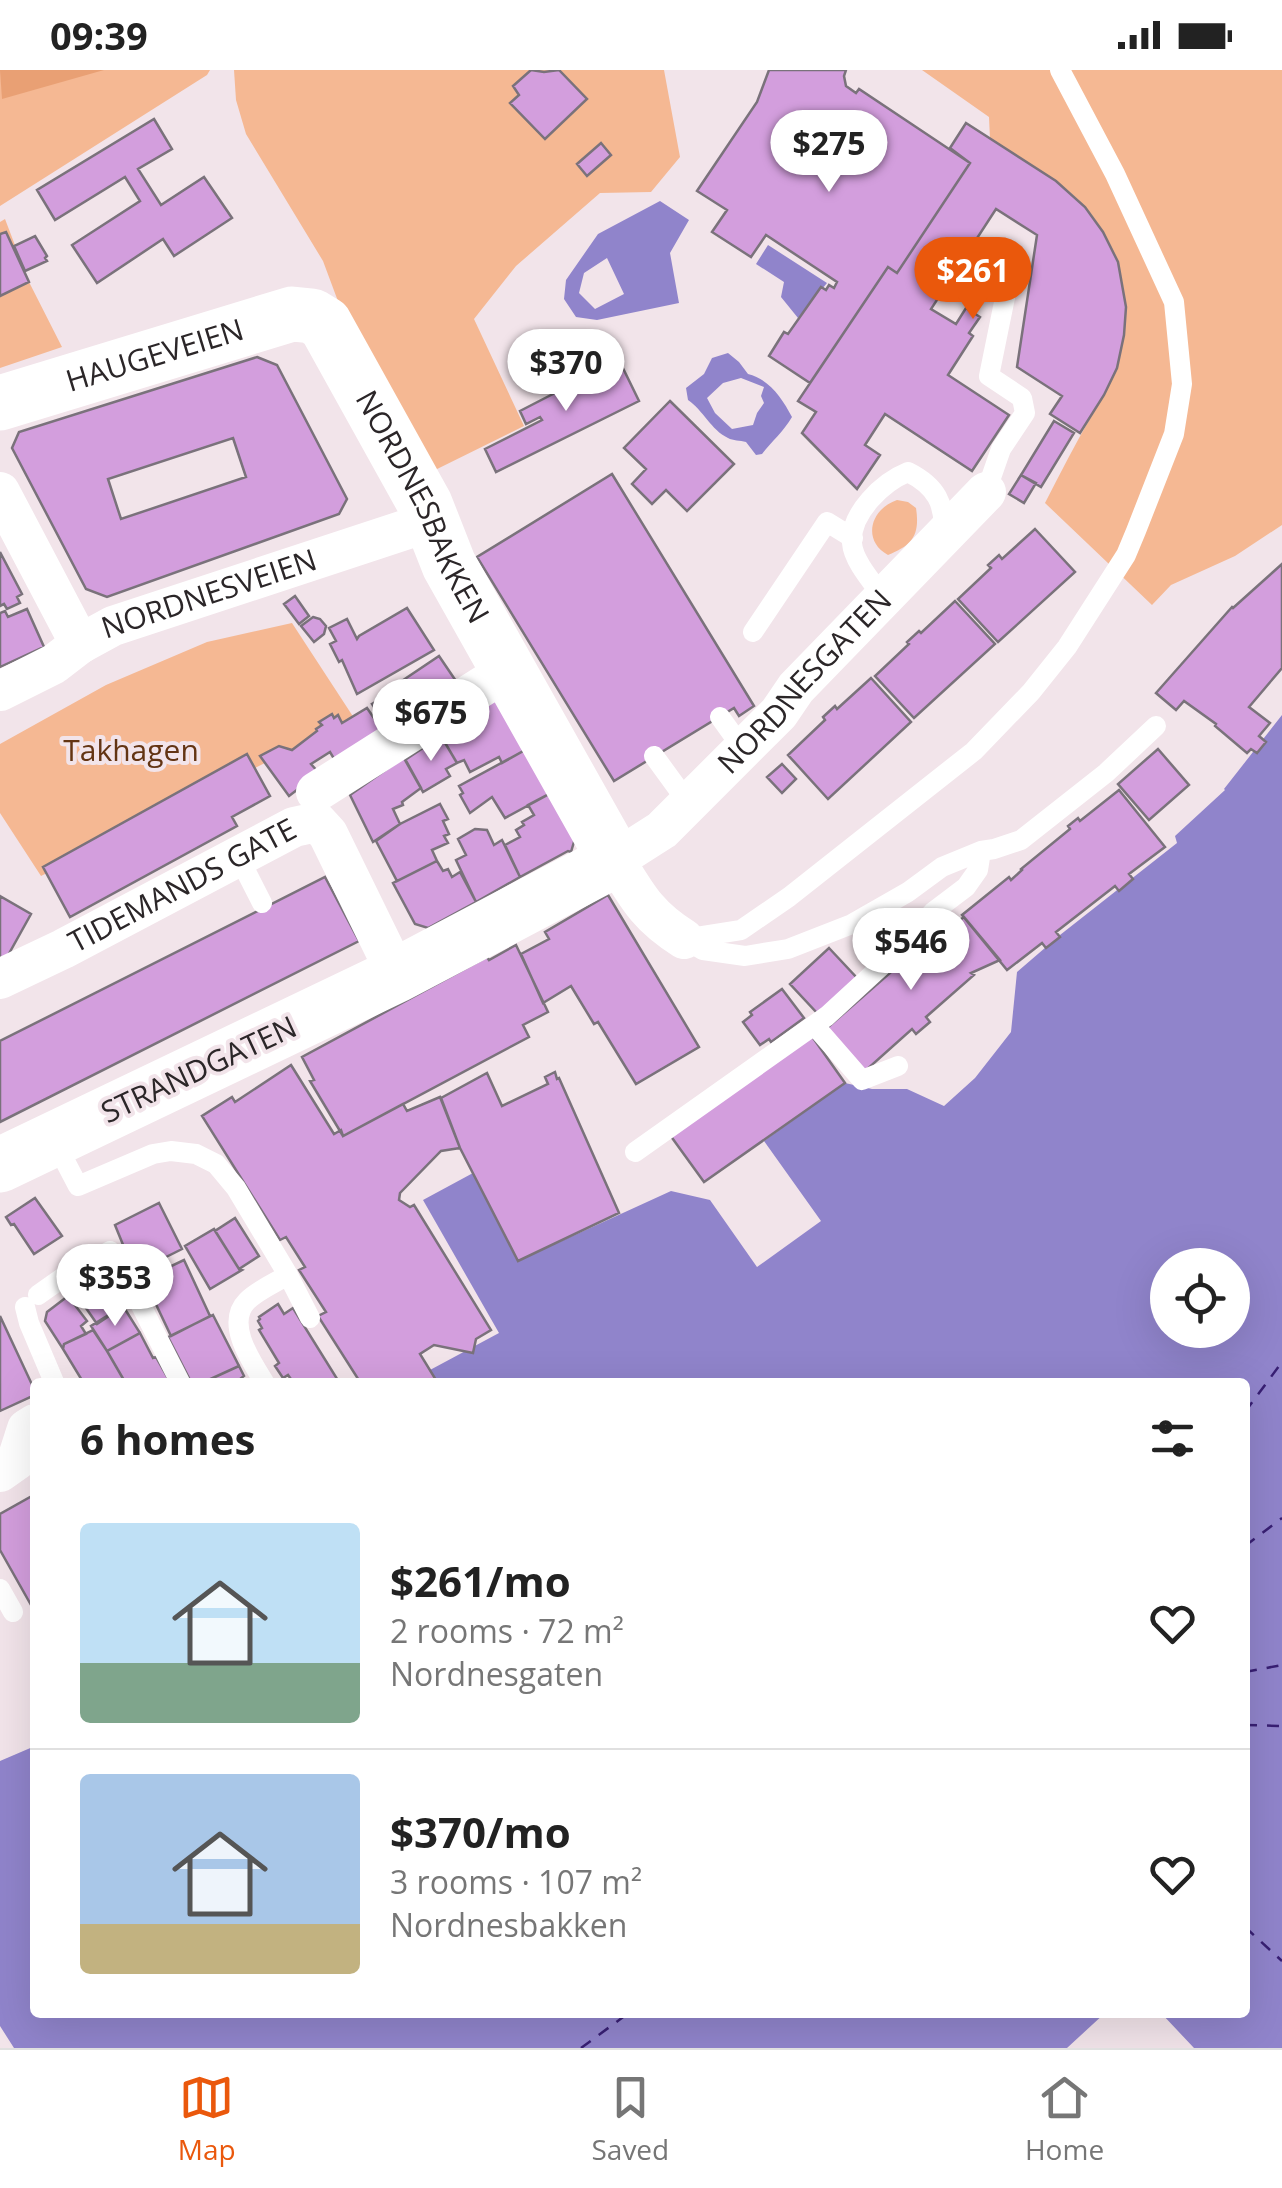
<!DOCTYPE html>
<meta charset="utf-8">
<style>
body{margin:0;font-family:"Open Sans",sans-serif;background:#f2f2f2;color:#222;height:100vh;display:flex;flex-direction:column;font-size:38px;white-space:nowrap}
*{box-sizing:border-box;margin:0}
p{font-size:32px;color:#767676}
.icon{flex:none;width:55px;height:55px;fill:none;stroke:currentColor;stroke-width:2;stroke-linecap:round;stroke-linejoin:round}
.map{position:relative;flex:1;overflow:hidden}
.panel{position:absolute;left:30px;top:1308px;width:1220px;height:640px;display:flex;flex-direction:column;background:#fff;border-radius:10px;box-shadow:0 10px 40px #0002}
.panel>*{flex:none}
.controls{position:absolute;left:1150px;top:1178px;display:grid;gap:20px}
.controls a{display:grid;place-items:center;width:100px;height:100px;border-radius:50%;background:#fff;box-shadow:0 10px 40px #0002;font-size:50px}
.price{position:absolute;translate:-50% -85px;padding:0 22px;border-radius:35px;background:#fff;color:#222;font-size:32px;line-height:65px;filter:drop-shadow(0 2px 5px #0008)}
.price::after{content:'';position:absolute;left:50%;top:60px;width:30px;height:22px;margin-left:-15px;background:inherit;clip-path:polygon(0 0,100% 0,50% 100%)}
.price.current{background:#ea580c;color:#fff}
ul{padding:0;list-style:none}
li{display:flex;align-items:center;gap:30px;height:250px;padding:0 50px}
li+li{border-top:2px solid #e0e0e0}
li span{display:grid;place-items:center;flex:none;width:280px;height:200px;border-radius:10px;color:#555}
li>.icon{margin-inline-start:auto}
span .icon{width:120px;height:120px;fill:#fffc;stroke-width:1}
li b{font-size:42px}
h2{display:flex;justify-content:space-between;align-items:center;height:120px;padding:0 50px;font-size:42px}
.status{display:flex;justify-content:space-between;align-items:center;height:70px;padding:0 50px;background:#fff;direction:ltr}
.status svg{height:28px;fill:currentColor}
.tabs{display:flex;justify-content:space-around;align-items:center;height:140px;border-top:2px solid #e0e0e0;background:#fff;font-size:28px;color:#767676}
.tabs a{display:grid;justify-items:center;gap:5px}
.tabs .current{color:#ea580c}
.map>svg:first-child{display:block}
.green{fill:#f5b893}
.forest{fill:#e9a074}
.water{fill:#9084cb;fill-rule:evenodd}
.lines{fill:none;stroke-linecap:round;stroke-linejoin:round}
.ferry{stroke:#381f73;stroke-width:2.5;stroke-dasharray:12 10;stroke-linecap:butt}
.building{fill:#d39edd;stroke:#7a727b;stroke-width:2.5;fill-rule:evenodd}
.lane{stroke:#fff;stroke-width:20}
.street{stroke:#fff;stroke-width:40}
.secondary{stroke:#fff;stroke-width:55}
.labels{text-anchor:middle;stroke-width:8;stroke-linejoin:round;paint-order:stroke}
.street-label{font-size:30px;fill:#2b2628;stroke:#f2e4ea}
.park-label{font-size:30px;fill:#633413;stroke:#f2e4ea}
</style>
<div class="status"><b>09:39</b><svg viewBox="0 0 49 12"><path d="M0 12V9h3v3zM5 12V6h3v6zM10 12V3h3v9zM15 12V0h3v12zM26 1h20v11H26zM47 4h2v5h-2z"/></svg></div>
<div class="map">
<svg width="1282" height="1978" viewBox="0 0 1282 1978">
<rect width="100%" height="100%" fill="#f2e4ea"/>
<path class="green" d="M0 0H210L207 5 0 136Z
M234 0H664L680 87 651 122 600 123 516 196 474 249 524 356 429 403 342 242 323 191 246 64 236 30Z
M922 0H1282V455L1235 486 1171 515 1152 535 1045 433C1060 404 1075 374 1092 345 1100 330 1110 315 1116 298 1138 237 1121 167 1072 124 1047 102 1017 86 990 69L989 47Z
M5 149 29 212 62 277 0 298V152Z
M897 430 908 432 916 438C920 465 913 475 888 485 862 471 870 439 897 430Z
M292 553 354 648 41 806 0 743V674L106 615 207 572Z"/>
<path class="forest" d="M0 0H104L2 29Z"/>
<path class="water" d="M660 131 689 150 670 183 679 233 597 250 576 247 564 229 566 210 598 164ZM607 188 624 224 595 239 579 223 584 203Z
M768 175 827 213 798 248 781 227 784 212 756 194Z
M728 283 739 292 748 304C769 309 782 328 792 347 784 361 772 371 762 384L756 385 746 372C740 370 733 371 728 368 711 360 703 340 688 330L686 318 704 304 712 288ZM741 308 764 317 761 326 764 333 757 343 753 355 732 359 715 343 707 328 723 313Z
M1282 645V1978H1194L1161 1943 1245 1942V1312H429L430 1300 499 1263 423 1130 473 1103 518 1191 671 1121 710 1130 757 1197 821 1151 764 1071 845 1013 872 1019H907L944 1036 975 1008 1011 962 1017 902 1060 865 1177 773 1175 766 1225 720 1224 719ZM1168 1195H1232V1260H1168Z
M35 1676V1942L1105 1943 1067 1978H14L0 1956V1691Z"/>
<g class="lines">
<path class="ferry" d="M1245 1342 1282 1292
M1245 1476 1282 1448
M1245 1602 1282 1595
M1245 1655 1282 1656
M1245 1857 1282 1891
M581 1978 630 1942"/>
</g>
<path class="building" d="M531 0 544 2 559 0 587 29 545 69 510 33 519 25 513 16Z
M769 0H846L844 6 846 16 856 23 859 19 970 93 897 203 888 197 810 313 769 286 784 262 788 264 821 217 826 220 829 215 834 218 837 212 766 165 751 187 712 162 727 140 697 121 757 32Z
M154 49 172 79 138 99 161 135 204 107 232 148 174 186 163 169 97 213 72 175 140 131 125 107 55 150 37 120Z
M966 53 1056 111 1085 137 1103 162 1118 192 1126 237 1124 265 1117 298 1104 325 1080 363 1050 344 1062 326 1017 297 1037 165 996 139 931 239 956 254 966 238 980 247 969 263 973 266 948 305 1009 345 972 401 885 344 865 375 880 385 857 419 802 363 816 342 798 331 888 197 897 203 970 93 950 78Z
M601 73 611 85 587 106 577 94Z
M6 162 29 212 0 226V164Z
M35 166 47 186 45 188 47 191 25 201 14 176Z
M257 287 277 295 347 429 339 444 107 527 86 519 12 378 19 362ZM233 368 246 407 121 449 108 409Z
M619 290 639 331 496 402 485 379 542 350 540 347 526 354 520 341Z
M670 331 734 394 687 441 666 420 652 434 632 414 646 399 624 378Z
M1054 351 1074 363 1041 417 1021 405Z
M612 404 754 636 739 646 734 638 614 711 477 487Z
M1021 405 1036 413 1024 433 1009 424Z
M1035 459 1075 502 998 572 958 529 991 498 988 495 999 485 1002 489Z
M0 482 22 524 17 527 20 533 7 539 4 534 0 536Z
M1282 494V598L1249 637 1270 653 1259 666 1266 672 1257 683 1251 679 1247 683 1215 656 1216 654 1184 631 1176 640 1156 623 1232 537 1233 538Z
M295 526 309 546 299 554 284 534Z
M955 531 995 574 914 648 875 606 909 574 907 572 919 561 921 563Z
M407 538 434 580 357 624 342 590 339 592 330 574 336 571 329 558 347 549 357 569 359 566Z
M27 539 44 577 0 597V543L5 541 8 547Z
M313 547 320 549 326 556 324 564 314 572 301 556Z
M439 586 460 617 399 658 387 642 380 646 372 634 379 630 378 627Z
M871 608 911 652 828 729 788 685 825 650 823 647 835 636 837 639Z
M498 626 525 680 502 693 499 687 470 702 464 690 457 693 441 666Z
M367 638 387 667 339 697 330 682 311 694 319 703 289 726 260 686 279 676 292 680 317 661 316 659 322 655 319 652 332 644 334 648 338 645 342 653Z
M441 666 457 693 446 699 450 706 423 722 405 690Z
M527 679 551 723 505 748 492 727 470 743 460 725 463 723 459 716Z
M1158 679 1189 715 1149 750 1118 714Z
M247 684 270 726 232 747 237 756 70 847 43 797Z
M404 687 421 718 402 732 403 735 393 739 400 754 373 772 350 725Z
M782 694 796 709 782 723 767 707Z
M1119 720 1165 777 1129 804 1133 809 1119 821 1115 816 1056 862 1060 867 1046 878 1042 873 1007 900 962 845 1009 807 1011 810 1022 800 1021 799 1070 759 1068 756 1078 748 1080 751Z
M551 723 576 765 571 782 568 781 520 807 505 775 520 767 516 760 524 755 522 752 534 745 528 735Z
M440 734 448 749 443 751 449 764 444 766 448 773 432 780 437 791 397 811 376 771 400 754Z
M475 759 487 760 494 775 502 770 520 807 476 832 456 790 466 785 458 769Z
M437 791 443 801 448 799 452 807 460 802 476 832 428 858 415 854 393 813Z
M325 807 359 871 0 1052V971Z
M608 825 699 977 636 1014 598 952 594 954 571 916 543 933 521 884 549 869 545 862Z
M0 826 31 844 1 898 0 897Z
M964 847 1000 890 971 903 974 905 926 947 930 952 916 964 912 959 864 1002 827 958 938 861 941 864Z
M516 875 548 942 523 955 529 967 343 1066 310 1011 314 1010 302 987 487 887 489 890Z
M829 878 857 908 818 944 790 914Z
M782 919 804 948 771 972 769 969 760 975 743 952 752 945 750 942Z
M811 965 845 1013 704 1112 670 1065Z
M291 995 334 1064 341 1060 343 1066 403 1034 407 1041 440 1027 460 1078 441 1081 400 1123 399 1130 410 1137 414 1135 491 1260 476 1269 473 1283 434 1275 420 1284 436 1310 432 1312H360L318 1246 326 1242 299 1200 305 1197 286 1167 280 1170 202 1046 232 1027 235 1032Z
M555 1002 557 1009 559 1008 619 1143 518 1191 460 1078 441 1028 487 1003 502 1036 548 1014 545 1007Z
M35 1128 62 1166 34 1184 14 1154 11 1155 6 1147Z
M159 1133 182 1179 138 1201 130 1185 128 1187 115 1155Z
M235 1148 259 1186 239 1199 215 1161Z
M214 1159 239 1199 242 1200 210 1219 185 1176Z
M184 1190 210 1246 171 1266 144 1209Z
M106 1201 127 1234 97 1254 75 1222Z
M68 1226 87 1251 81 1256 86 1264 64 1274 63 1279 45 1251 47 1242Z
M278 1234 284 1244 293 1238 339 1312H293L288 1305 283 1308 275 1296 279 1293 259 1260 262 1258 258 1251 260 1249 259 1247Z
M123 1236 140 1263 107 1281 91 1256Z
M213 1245 239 1296 204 1312H191L168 1267Z
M0 1246 35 1321V1325L0 1341Z
M93 1260 107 1281 125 1312H83L63 1279 64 1274Z
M140 1263 153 1288 156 1287 170 1312H125L107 1281Z
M239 1296 244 1306 240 1309 242 1312H204Z
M32 1426 35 1432V1542L0 1480V1444Z"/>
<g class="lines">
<path class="lane" d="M986 422 1001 379 1025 343 1022 328 989 306 1011 198
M884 528C874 514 853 491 852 473 850 443 883 412 908 402 936 416 946 434 943 465
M753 562 827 452 853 468
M720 647 743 679
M654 686 689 734
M238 786 262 833
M684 869 741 860 789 827 974 681 1031 622 1067 577 1126 485 1136 461 1174 364 1182 314 1174 232 1115 104 1060 0
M684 869 703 880 745 886 788 879 852 854 908 822 942 797 981 781 994 779 1021 770 1106 703 1156 656
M814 955 862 1010 898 996
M55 1072 78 1116 153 1084 171 1081 196 1084 216 1094 236 1118 288 1205 310 1248
M635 1082 827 946 889 889 933 842 966 817 978 800 981 781
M38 1225 69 1203 110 1181 127 1208 180 1312
M25 1237 29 1253 54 1312
M264 1312C251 1291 225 1253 247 1231 258 1220 275 1213 288 1205
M0 1519 13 1542"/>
<g class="street">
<path d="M0 422 80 574"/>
<path id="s1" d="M0 621 54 594 80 574 113 556 432 451"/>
<path d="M316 722 491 611 495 608 504 593"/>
<path id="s2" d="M684 869C647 846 637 826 615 790L662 760 779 643 796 618 986 422"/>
<path id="s3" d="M0 909 63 879 294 757 317 752 328 764 397 905"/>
<path d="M0 1402 17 1390 27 1359 35 1354"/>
</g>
<path class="secondary" id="s4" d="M0 333 292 244 312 246 325 254 425 434 449 495 615 790 397 905 0 1095"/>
</g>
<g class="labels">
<g class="street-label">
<text dy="10" stroke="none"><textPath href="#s4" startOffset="162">HAUGEVEIEN</textPath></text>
<text dy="10" stroke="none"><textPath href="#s4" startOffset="548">NORDNESBAKKEN</textPath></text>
<text dy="10" stroke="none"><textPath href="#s1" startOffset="232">NORDNESVEIEN</textPath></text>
<text dy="10" stroke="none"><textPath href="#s2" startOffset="368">NORDNESGATEN</textPath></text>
<text dy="10" stroke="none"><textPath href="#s3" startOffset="205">TIDEMANDS GATE</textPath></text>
<text transform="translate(199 1000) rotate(-25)" y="10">STRANDGATEN</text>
</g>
<g class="park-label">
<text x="131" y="691">Takhagen</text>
</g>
</g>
</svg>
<div class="controls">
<a><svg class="icon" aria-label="locate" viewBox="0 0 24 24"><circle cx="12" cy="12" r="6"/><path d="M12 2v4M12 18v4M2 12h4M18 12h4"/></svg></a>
</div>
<b class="price" style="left:829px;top:125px">$275</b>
<b class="price current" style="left:973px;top:252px">$261</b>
<b class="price" style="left:566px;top:344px">$370</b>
<b class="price" style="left:431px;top:694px">$675</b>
<b class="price" style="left:911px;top:923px">$546</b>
<b class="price" style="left:115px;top:1259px">$353</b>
<section class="panel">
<h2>6 homes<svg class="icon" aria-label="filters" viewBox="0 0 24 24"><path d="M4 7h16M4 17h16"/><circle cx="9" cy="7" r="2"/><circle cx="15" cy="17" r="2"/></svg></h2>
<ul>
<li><span style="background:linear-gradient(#bfe0f5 70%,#7fa58c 0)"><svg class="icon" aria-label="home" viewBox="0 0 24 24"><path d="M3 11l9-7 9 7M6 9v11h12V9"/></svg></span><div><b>$261/mo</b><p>2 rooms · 72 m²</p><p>Nordnesgaten</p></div><svg class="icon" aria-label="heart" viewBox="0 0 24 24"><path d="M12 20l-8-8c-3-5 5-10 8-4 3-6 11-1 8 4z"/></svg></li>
<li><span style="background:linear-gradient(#a9c7e8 75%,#c2b280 0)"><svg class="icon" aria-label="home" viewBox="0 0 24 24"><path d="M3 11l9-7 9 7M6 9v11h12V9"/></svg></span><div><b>$370/mo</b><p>3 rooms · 107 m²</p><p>Nordnesbakken</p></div><svg class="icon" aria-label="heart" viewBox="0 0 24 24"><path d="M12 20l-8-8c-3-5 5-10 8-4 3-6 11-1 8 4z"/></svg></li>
</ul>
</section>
</div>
<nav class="tabs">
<a class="current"><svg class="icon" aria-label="map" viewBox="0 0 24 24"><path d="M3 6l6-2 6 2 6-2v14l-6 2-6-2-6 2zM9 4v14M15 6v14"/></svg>Map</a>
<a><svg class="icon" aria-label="saved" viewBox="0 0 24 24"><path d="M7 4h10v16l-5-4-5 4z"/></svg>Saved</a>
<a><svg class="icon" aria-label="home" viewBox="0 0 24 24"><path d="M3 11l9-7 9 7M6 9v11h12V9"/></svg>Home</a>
</nav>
